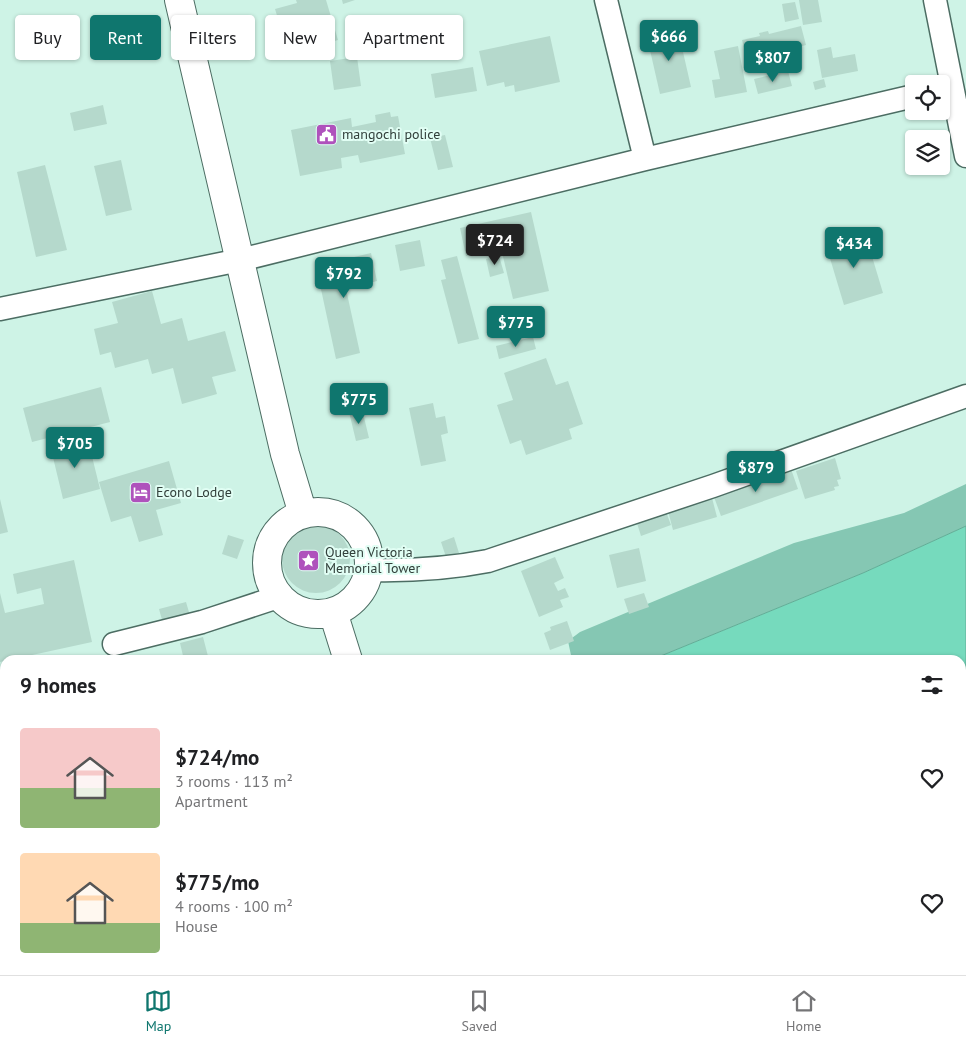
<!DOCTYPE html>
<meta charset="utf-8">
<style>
body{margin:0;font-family:"PT Sans",sans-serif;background:#f6f6f6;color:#202124;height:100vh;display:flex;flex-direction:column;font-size:19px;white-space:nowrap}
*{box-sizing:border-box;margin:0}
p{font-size:16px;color:#757577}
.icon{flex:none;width:28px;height:28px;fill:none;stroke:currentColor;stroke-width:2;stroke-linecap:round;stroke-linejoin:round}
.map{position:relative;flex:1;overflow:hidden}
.sheet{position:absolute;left:0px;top:655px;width:966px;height:320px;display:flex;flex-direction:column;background:#fff;border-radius:15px 15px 0 0;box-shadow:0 1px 4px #0004}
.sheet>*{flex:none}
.banner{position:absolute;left:15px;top:15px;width:500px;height:45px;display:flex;gap:10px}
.tools{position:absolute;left:905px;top:75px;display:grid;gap:10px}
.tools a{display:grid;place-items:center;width:45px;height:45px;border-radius:5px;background:#fff;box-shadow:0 1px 4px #0004;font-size:25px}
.price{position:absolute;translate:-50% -42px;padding:0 11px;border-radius:5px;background:#0f766e;color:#fff;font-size:16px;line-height:32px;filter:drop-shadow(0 1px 2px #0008)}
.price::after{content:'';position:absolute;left:50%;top:30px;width:15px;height:11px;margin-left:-8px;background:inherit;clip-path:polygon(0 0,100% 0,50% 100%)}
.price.selected{background:#222;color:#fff}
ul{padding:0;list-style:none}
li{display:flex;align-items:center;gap:15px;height:125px;padding:0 20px}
li span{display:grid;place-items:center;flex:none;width:140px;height:100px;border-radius:5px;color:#555}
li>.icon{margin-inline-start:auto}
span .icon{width:60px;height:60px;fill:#fffc;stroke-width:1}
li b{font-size:21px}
h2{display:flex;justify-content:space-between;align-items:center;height:60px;padding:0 20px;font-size:21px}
.pill{padding:0 18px;border-radius:5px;background:#fff;box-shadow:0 1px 4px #0004;font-size:18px;line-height:45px}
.pill.selected{background:#0f766e;color:#fff}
.tabs{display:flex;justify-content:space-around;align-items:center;height:70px;border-top:1px solid #e0e0e0;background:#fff;font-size:14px;color:#757577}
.tabs a{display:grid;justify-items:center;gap:2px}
.tabs .selected{color:#0f766e}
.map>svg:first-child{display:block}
.green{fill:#85c7b3}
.water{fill:#76dabd;stroke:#62ac96}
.building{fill:#b5d9cc}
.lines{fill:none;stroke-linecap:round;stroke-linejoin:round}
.street-casing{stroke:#4c6d63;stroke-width:25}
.highway-casing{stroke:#4c6d63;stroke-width:30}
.street{stroke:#fff;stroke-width:22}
.highway{stroke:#fff;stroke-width:28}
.labels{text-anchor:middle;stroke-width:4;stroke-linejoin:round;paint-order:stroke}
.poi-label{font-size:14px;fill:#32403b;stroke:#e1fef4;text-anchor:start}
</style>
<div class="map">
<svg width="966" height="975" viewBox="0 0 966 975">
<rect width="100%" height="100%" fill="#cef3e6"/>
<path class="green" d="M966 484V526L863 573 651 660H572L568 641 580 632 794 543 904 513Z"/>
<path class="water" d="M966 526V975H0V795L5 794V970H961V660H651L863 573Z"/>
<path class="building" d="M296 0H326L338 40 289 55 275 9 297 3Z
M342 0H355L343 4Z
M799 0H818L822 22 803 25Z
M795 2 799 19 785 22 782 4Z
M801 26 806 45 747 60 742 40 760 36 759 33 768 31 769 34Z
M678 30 691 87 660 94 647 37Z
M550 36 560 82 515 92 514 85 505 87 504 82 487 86 479 51Z
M738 46 747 92 715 98 712 80 720 79 714 51Z
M831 47 833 58 855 54 858 71 822 78 817 50Z
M357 57 361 86 334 90 330 61Z
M473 67 477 91 435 98 431 74Z
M788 71 792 86 758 94 754 79Z
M824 79 826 87 815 90 813 82Z
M103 105 107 124 74 131 70 113Z
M390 112 391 117 398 116 405 154 360 163 358 155 341 158 342 168 300 176 291 130 351 118 352 127 376 122 375 115Z
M445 135 453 167 438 170 430 138Z
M121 160 132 210 106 216 94 166Z
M45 165 67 250 36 257 17 172Z
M531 212 549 291 513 299 501 248 466 256 460 228Z
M865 233 883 293 844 305 826 245Z
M420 240 425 266 400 271 395 245Z
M371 253 377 281 346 289 360 353 336 359 316 266Z
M457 256 479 339 458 344 441 280 446 279 441 260Z
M499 256 504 273 490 277 486 259Z
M152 291 161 324 182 318 188 341 225 331 236 371 212 377 217 394 182 404 173 368 152 374 148 359 115 368 111 352 100 355 94 329 118 323 112 302Z
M533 337 536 349 499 359 496 346Z
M546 358 556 385 568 381 583 424 569 429 572 439 526 455 521 440 510 444 497 405 513 400 504 373Z
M101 387 110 422 32 442 23 408Z
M358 392 360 403 343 407 341 397Z
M433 403 436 418 445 416 448 433 441 435 446 461 421 466 409 408Z
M362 409 369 438 356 441 349 412Z
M88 440 100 489 63 499 51 449Z
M835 458 841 479 837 480 839 486 834 487 835 490 805 499 796 471Z
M169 461 181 503 156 510 163 535 139 542 131 516 111 522 99 482Z
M791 469 798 489 721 516 714 497Z
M712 498 717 517 673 530 668 511Z
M0 499 8 532 0 534Z
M665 509 671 525 641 536 636 520Z
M282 559a34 34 0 1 1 68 0a34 34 0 1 1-68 0Z
M228 535 244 540 237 559 222 554Z
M454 537 459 553 446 557 441 542Z
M639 548 646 581 617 588 609 555Z
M555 557 564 578 554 583 558 591 565 588 569 597 560 600 563 607 539 617 521 571Z
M74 560 92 642 0 662V593L5 613 44 604 41 588 17 594 13 574Z
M644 593 649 607 629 614 624 599Z
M186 602 191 619 164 627 159 609Z
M567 621 574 641 550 650 544 633 551 630 550 627Z
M203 637 209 660H184L180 643Z"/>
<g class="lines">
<defs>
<path id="street" d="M606 0 645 159
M935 0 966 156
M0 309 240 260 645 159 914 96
M368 570C410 571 447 569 488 561L713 486 966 396
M114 644 202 622 278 597"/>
<path id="highway" d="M179 0 285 454 303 514
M267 563a51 51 0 1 1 102 0a51 51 0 1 1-102 0Z
M333 612 348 660
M442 970 444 975"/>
</defs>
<use href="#street" class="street-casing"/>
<use href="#highway" class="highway-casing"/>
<use href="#street" class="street"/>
<use href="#highway" class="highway"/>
</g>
<defs>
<symbol id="civic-square" viewBox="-11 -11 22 22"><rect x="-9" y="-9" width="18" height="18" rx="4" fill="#af52bc" stroke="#e1fef4"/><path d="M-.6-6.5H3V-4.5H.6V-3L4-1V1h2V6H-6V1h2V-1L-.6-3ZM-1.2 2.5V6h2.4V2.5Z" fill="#fff"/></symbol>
<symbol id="hotel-square" viewBox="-11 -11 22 22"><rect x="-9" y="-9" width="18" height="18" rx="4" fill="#af52bc" stroke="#e1fef4"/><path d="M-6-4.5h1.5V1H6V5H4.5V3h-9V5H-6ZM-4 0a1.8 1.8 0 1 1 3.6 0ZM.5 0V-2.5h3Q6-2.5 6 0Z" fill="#fff"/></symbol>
<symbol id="sight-square" viewBox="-11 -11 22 22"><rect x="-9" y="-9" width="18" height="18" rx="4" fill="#af52bc" stroke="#e1fef4"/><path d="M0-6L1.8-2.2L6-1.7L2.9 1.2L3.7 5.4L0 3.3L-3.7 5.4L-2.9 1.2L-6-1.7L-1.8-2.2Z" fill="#fff"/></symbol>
</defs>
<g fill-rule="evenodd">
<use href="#civic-square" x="314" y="122" width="25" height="25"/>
<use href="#hotel-square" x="128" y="480" width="25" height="25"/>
<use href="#sight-square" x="296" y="548" width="25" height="25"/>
</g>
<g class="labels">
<g class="poi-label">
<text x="342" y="139">mangochi police</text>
<text x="156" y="497">Econo Lodge</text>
<text x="325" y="557">Queen Victoria<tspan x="325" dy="16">Memorial Tower</tspan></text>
</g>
</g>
</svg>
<div class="tools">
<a><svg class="icon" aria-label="locate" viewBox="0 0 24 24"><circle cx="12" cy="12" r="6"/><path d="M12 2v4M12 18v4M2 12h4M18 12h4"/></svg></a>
<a><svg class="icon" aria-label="layers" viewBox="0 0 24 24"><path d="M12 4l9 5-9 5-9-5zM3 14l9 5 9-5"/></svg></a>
</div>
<b class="price" style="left:669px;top:62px">$666</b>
<b class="price" style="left:773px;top:83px">$807</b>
<b class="price selected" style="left:495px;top:266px">$724</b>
<b class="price" style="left:854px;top:269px">$434</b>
<b class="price" style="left:344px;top:299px">$792</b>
<b class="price" style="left:516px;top:348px">$775</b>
<b class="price" style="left:359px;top:425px">$775</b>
<b class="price" style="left:75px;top:469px">$705</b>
<b class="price" style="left:756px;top:493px">$879</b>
<div class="banner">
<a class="pill">Buy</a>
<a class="pill selected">Rent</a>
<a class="pill">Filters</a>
<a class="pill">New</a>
<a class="pill">Apartment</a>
</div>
<section class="sheet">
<h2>9 homes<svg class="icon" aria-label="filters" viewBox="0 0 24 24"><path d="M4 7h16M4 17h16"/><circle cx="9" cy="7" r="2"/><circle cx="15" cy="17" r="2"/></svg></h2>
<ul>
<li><span style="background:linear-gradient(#f6c9c9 60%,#8fb573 0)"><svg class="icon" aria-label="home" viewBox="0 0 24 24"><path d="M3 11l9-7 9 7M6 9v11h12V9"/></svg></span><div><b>$724/mo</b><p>3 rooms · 113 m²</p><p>Apartment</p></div><svg class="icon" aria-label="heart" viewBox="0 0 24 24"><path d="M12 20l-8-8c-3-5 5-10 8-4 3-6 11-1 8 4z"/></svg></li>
<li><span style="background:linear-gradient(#ffd9b3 70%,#8fb573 0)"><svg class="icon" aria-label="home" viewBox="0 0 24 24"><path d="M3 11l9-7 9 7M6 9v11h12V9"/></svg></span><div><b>$775/mo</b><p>4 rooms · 100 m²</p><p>House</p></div><svg class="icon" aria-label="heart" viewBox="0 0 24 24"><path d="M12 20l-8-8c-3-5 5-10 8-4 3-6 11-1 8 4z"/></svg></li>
</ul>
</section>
</div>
<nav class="tabs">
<a class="selected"><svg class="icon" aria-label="map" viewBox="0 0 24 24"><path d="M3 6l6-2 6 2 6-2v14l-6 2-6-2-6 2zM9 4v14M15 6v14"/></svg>Map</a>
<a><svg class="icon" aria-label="saved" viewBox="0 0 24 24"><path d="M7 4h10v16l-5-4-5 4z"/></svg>Saved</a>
<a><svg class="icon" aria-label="home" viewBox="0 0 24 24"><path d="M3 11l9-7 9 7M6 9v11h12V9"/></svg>Home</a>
</nav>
